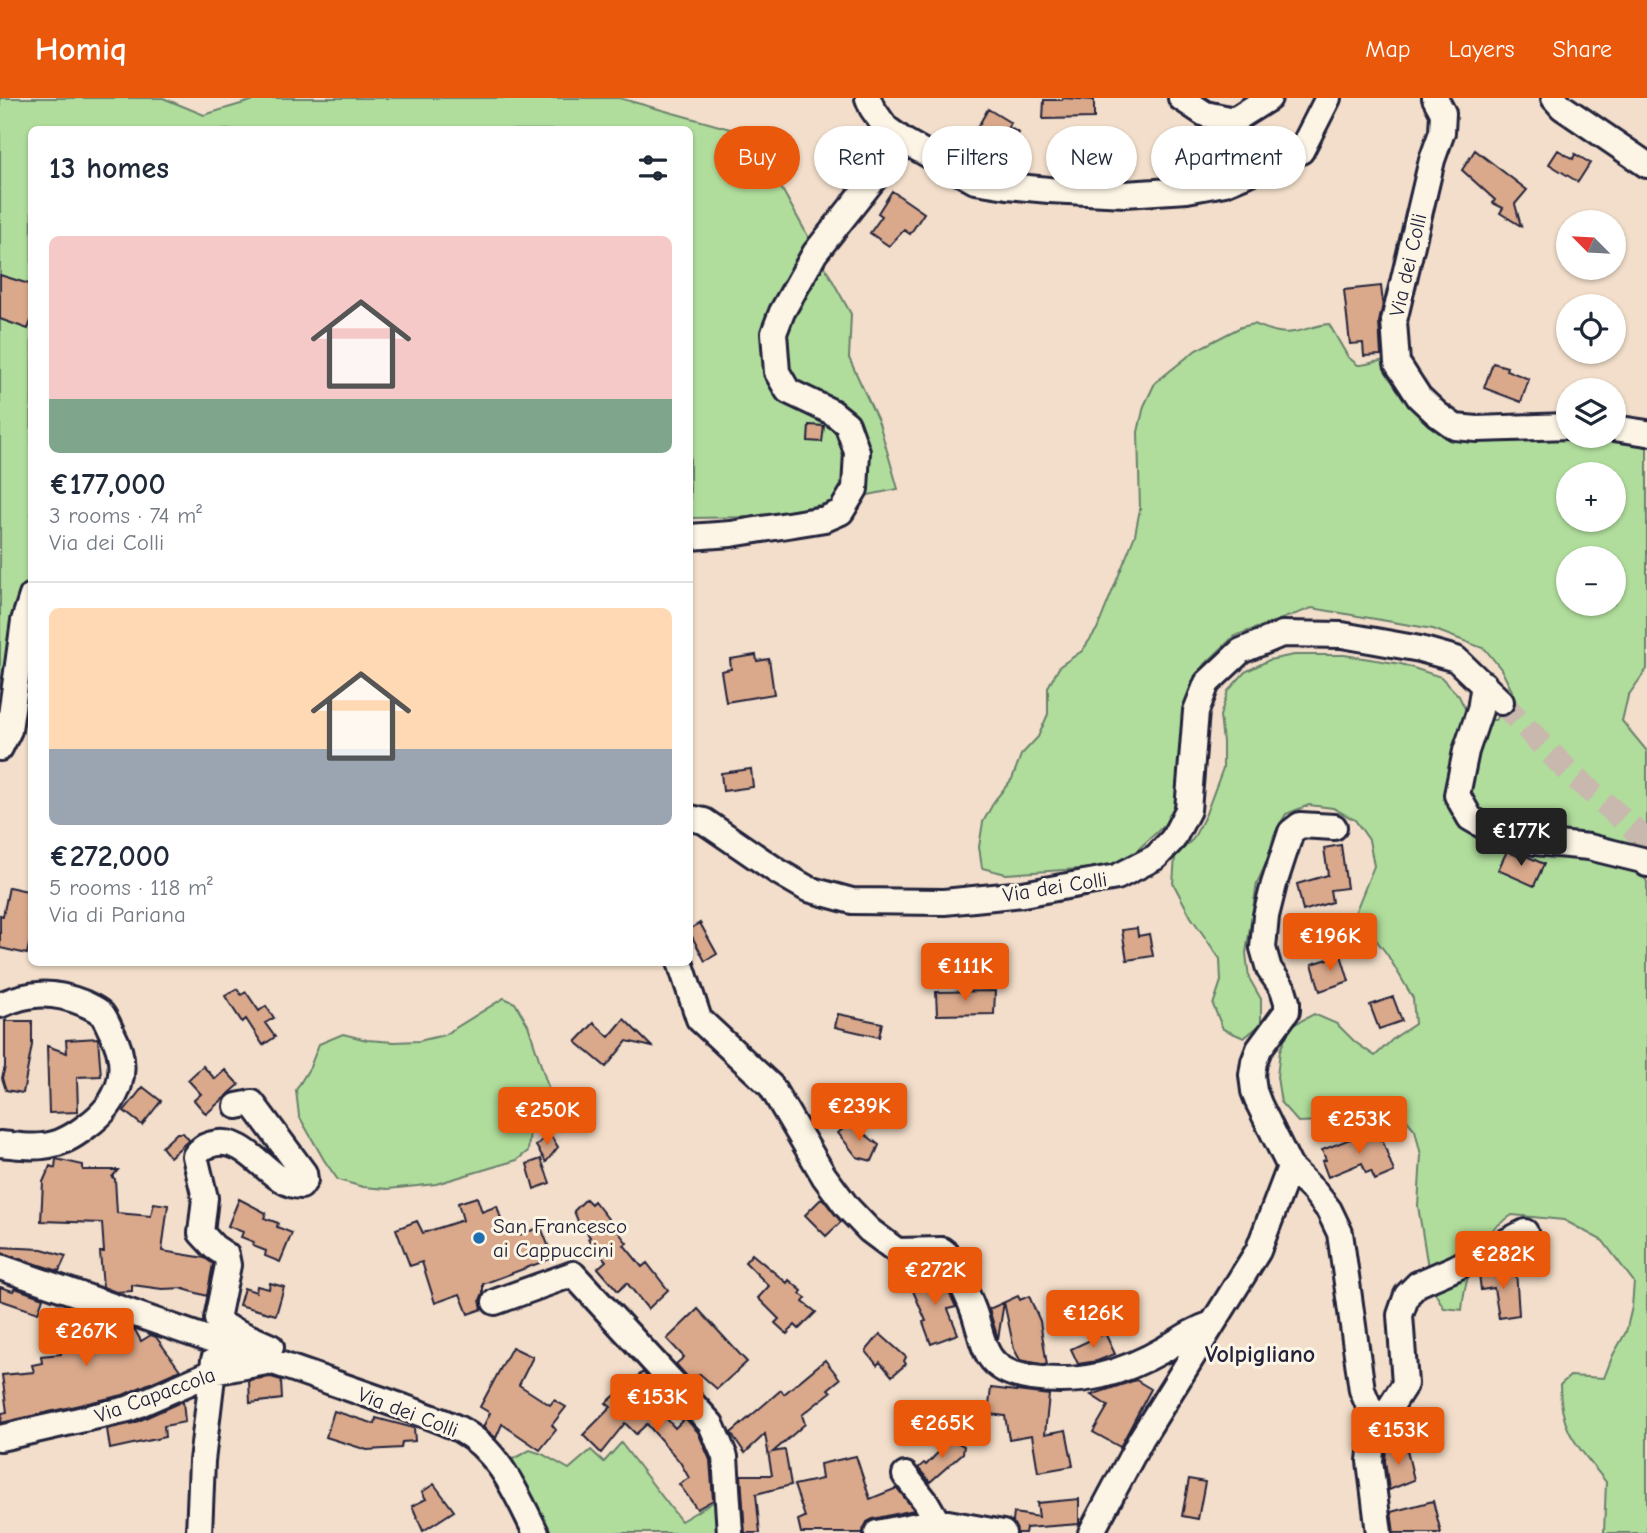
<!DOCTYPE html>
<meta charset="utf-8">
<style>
body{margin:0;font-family:"Comic Neue",sans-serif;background:#f2f2f3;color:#1f2937;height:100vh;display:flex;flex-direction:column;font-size:26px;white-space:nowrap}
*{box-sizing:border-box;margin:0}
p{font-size:23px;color:#747a83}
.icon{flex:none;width:38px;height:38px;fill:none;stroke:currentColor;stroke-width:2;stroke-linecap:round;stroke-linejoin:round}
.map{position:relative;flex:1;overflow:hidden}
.sheet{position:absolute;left:28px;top:28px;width:665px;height:840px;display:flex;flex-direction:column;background:#fff;border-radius:10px;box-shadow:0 2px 5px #0004}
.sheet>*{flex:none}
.hud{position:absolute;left:714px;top:28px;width:665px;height:63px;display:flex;gap:14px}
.needle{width:46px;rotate:294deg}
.controls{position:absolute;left:1556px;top:112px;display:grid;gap:14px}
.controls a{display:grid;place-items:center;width:70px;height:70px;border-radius:50%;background:#fff;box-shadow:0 2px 5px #0004;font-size:35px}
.price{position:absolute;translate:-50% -60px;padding:0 16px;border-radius:7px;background:#ea580c;color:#fff;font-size:23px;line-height:46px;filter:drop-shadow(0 2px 4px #0008)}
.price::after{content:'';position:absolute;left:50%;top:42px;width:21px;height:16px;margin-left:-10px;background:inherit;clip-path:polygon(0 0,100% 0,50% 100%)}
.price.current{background:#222;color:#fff}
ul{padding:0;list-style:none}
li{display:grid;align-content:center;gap:14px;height:371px;padding:0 21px}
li+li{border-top:2px solid #e0e1e3}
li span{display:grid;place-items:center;height:217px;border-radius:10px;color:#555}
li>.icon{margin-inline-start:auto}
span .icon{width:126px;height:126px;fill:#fffc;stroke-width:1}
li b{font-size:30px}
h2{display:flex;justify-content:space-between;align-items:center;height:84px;padding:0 21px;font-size:30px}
.tag{padding:0 24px;border-radius:32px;background:#fff;box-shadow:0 2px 5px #0004;font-size:24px;line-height:63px}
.tag.current{background:#ea580c;color:#fff}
header{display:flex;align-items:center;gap:42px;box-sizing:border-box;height:98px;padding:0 35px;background:#ea580c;color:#fff}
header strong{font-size:33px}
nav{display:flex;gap:38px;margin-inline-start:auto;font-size:24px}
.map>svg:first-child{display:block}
.green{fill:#b0dd9c;stroke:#69806c;stroke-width:2;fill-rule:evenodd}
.building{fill:#daa98c;stroke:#22223b;stroke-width:2}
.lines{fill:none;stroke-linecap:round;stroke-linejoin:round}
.minor-tunnel{stroke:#c8b8ad;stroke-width:24;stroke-dasharray:24 12;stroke-linecap:butt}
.minor-casing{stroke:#22223b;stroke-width:30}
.minor{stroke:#fcf5e5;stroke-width:24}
.poi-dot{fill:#1f6fb2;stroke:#fcf5e5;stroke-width:2.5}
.labels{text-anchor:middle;stroke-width:6;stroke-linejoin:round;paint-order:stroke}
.street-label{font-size:21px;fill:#22223b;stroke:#fcf5e5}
.poi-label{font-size:21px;fill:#22223b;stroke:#fcf5e5;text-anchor:start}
.quarter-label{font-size:24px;font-weight:bold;fill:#22223b;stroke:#fcf5e5}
</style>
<header>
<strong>Homiq</strong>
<nav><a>Map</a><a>Layers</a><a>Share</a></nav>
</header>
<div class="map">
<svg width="1647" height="1435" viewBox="0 0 1647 1435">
<rect width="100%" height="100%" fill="#f2deca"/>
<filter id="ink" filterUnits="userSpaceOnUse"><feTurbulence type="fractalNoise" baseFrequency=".0143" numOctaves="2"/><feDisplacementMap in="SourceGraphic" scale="14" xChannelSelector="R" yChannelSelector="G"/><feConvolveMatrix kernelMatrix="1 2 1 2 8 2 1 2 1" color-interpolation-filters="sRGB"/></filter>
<g filter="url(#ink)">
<path class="green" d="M0 0H163L204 17 261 0H619L752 37 851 216 849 260 879 325 898 391 760 419 690 420V32H32L31 602 0 588Z
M1254 226C1268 231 1280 237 1294 234 1307 232 1316 227 1329 226L1348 259 1358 267C1366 267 1372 264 1380 263 1405 259 1433 304 1448 322L1558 338H1614L1647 342V571L1628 598 1622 623 1647 653V740L1636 754 1638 767 1647 784V1435H1604L1606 1384C1579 1349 1560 1335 1560 1287L1570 1278 1604 1280 1613 1257 1626 1234 1632 1209 1634 1184 1603 1143 1564 1122 1512 1117C1505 1122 1496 1128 1490 1134 1473 1155 1464 1186 1462 1212L1444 1210 1431 1188 1418 1108 1421 1057 1415 1032 1398 1012 1373 1010 1323 1023 1298 1024 1281 1005 1277 979 1280 952 1291 928 1314 916 1337 926 1355 944 1375 958 1394 940 1415 926 1413 900 1387 856 1355 815 1374 768 1369 742 1355 722 1333 710 1309 707 1286 716 1274 737 1268 761 1257 785 1246 855 1249 880 1261 901V926L1244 940 1223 931 1213 907 1221 883 1220 861 1191 819 1173 785 1175 759 1193 741 1205 718 1223 670V644L1220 618 1228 593 1245 574 1269 562 1294 557H1344L1401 566 1441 579 1459 598 1470 621 1495 622 1513 602 1512 593 1501 571 1485 551 1433 531 1312 510 1234 538 1201 570 1191 593 1183 680 1170 722 1131 758 1108 769 1006 776 982 770 979 749 983 724 995 702 1012 681 1021 657 1038 639 1048 616V589L1060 568 1082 553 1097 531 1135 437 1140 411 1138 334 1144 308 1155 285 1196 252 1241 229ZM1568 376H1614V422H1568ZM1568 460H1614V506H1568Z
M504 900 515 905 528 927 560 1026 530 1032 528 1053 517 1062 436 1086 388 1091 363 1089 338 1082 324 1062 299 1018 296 992 310 969 319 946 343 936 367 942 394 944 419 943 444 937Z
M621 1345 681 1423 717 1402 724 1435H547L509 1363 530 1352 542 1356 569 1371 591 1352 604 1364Z"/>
<path class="building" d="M1063 0 1094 2V20L1043 21 1044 2H1062Z
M988 11 1011 25 1008 29 1019 35 1004 60 971 41Z
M1475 52 1527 92 1515 106 1521 128 1500 115 1503 110 1493 105 1495 102 1462 72Z
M1558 52 1573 61 1575 56 1590 65 1578 84 1549 66Z
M892 93 924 115 910 136 904 132 889 148 870 135 882 118 878 115Z
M0 177 32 187V220L28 231 0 221Z
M1381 188 1383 206 1379 224 1381 257 1364 258 1363 245 1350 246 1344 192Z
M1493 265 1507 269 1506 272 1529 281 1521 304 1484 290Z
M809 327 824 328 822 344 808 343Z
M756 557 757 563 769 561 774 596 726 604 721 573 731 571 730 561Z
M751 671 753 689 723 693 721 675Z
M1341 747 1347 790 1330 792 1332 804 1303 813 1297 786 1328 777 1324 750Z
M1507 753 1520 759 1521 756 1524 757 1544 766 1534 788 1498 772Z
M9 789 32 794 28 823 32 824V833L27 856 0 850V817L3 818Z
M700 825 717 856 705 863 690 835V831Z
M1137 830 1138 838 1149 836 1153 858 1127 862 1122 832Z
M1341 857 1349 883 1320 893 1312 866Z
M237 891 241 897 246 894 259 913 266 908 274 920 265 925 275 939 263 947 246 921 242 924 225 898Z
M995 893 994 916 937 917 936 894Z
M1393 899 1402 923 1379 931 1370 907Z
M838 916 882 925 879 939 835 929Z
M624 921 652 949 627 943 606 969 576 944 594 925 609 939Z
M5 923H32V947L23 995 6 992 2 980 5 969Z
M98 940 101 978 77 979 78 1014 49 1015 47 948 67 955 66 942Z
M203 968 215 981 225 972 239 987 206 1016 194 1002 201 996 188 982Z
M143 989 161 1003 142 1027 124 1013Z
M850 1025 879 1047 872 1063 857 1059 838 1035Z
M1375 1031 1380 1042 1382 1041 1394 1074 1375 1082 1371 1073 1366 1075 1362 1065 1328 1079 1322 1063 1326 1062 1322 1052Z
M177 1035H183L189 1042 170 1059 162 1049Z
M549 1035 558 1049 546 1064 536 1048Z
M56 1061 83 1067V1072H118L112 1079 115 1081 117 1115 151 1118 154 1105 168 1107 162 1153 205 1160 213 1166 207 1198 183 1191 186 1190 162 1191 132 1187V1193L116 1194 103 1189 100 1154H104L102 1125 41 1123 43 1084 50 1068 55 1070Z
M541 1061 550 1085 534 1091 527 1066Z
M477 1099 482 1114 497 1108 505 1134 517 1130 519 1137 541 1129 553 1160 483 1186V1195L480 1202 482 1211 468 1216 460 1196 435 1205 422 1164 410 1168 396 1131 417 1123 423 1135 463 1122 458 1105Z
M822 1100 841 1124 826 1138 805 1117Z
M239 1101 266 1115 264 1120 278 1125 277 1129 292 1135 280 1164 265 1158 266 1153 253 1148 254 1144 241 1139 243 1134 228 1128Z
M586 1101 591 1106 594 1103 627 1145 624 1147 642 1169 647 1165 668 1192 648 1211 627 1185 618 1193 598 1170 606 1163 588 1141 590 1139 578 1123 574 1113Z
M0 1149 42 1151 66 1158 59 1173 0 1155Z
M752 1156 787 1185 789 1182 802 1193 800 1196 806 1200 803 1204 816 1214 799 1231 795 1227 787 1236 775 1225 779 1221 758 1200 769 1188 745 1164Z
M1516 1172 1519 1217 1499 1220 1494 1190 1481 1192 1479 1176Z
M939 1173 956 1209 948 1211 958 1236 931 1246 923 1224 926 1223 910 1186Z
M270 1185 284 1189 276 1217 239 1207 244 1190 256 1194 257 1188 269 1191Z
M0 1189 13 1193 15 1190 43 1200 38 1215 0 1202Z
M1018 1198 1020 1202 1029 1198 1040 1223 1047 1267 1020 1262 1014 1251 1004 1204 998 1241 989 1211Z
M57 1207 98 1219 99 1233 115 1225 135 1232 141 1243 151 1237 156 1239 180 1272 123 1297 1 1325 2 1315 7 1314 2 1277 34 1274 32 1267 42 1265 41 1258 61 1256Z
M698 1211 747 1264 717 1291 700 1276 691 1283 676 1266 684 1259 667 1241Z
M1105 1235 1115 1256 1097 1263 1078 1266 1071 1251Z
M880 1236 906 1259 904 1263 906 1266 892 1278 880 1264 877 1267 866 1253Z
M512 1249 533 1259 519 1287 550 1307 554 1302 566 1309 552 1327 556 1332 540 1352 502 1326 496 1340 483 1329 490 1315 480 1309Z
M825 1262 840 1281 828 1291 831 1294 802 1317 805 1326 773 1354 785 1352 791 1387 756 1396 760 1435H745L741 1377H772L765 1336 745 1355 731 1335 781 1292 784 1296Z
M643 1274 667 1300 657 1310 675 1330 685 1320 698 1334 710 1362 713 1402 697 1411 679 1386 689 1380 680 1364 647 1326 636 1336 625 1325 601 1355 583 1337 611 1309 606 1305Z
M271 1279 281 1282 282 1301 250 1305 249 1282Z
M1136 1282 1151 1291 1120 1349 1093 1334 1108 1308 1091 1297Z
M991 1290 1049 1297 1045 1336 1066 1332 1073 1368 1038 1374 1032 1337 1009 1341 1005 1318 988 1316Z
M183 1303 185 1324 164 1328 165 1339 110 1351 107 1331 134 1325Z
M334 1313 375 1326 376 1320 414 1330 415 1343 402 1344 401 1350 367 1352 326 1339Z
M951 1341 964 1348 963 1355 930 1384 918 1370 924 1365 926 1367Z
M1406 1348 1414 1382 1389 1392 1385 1363 1386 1352Z
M856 1358 870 1401 897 1390 914 1412 873 1421 867 1424 863 1435H801L798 1422 805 1419 794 1387 822 1381 820 1366Z
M1189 1381 1205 1384 1198 1421 1182 1418Z
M434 1386 454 1413 423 1433 412 1408 426 1401 422 1394Z
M1079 1401V1426L1026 1430 1025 1435H1017L1013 1424 1014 1415 1039 1419 1037 1405Z
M1433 1403 1441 1435H1394L1391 1414Z"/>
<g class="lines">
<path class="minor-tunnel" d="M1501 604 1571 676 1635 732 1647 746"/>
<defs>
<path id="minor" d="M868 0 872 10 886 30 904 43 975 83 1007 88 1049 92 1125 96 1187 92 1225 85 1301 53 1328 0
M1181 0 1205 16 1234 22 1269 0
M1435 0 1443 15 1442 34 1432 62 1394 223 1397 265 1419 299 1437 316 1455 329 1477 331 1568 328
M1554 0 1562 9 1647 67
M1614 330 1647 335
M690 439 731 436 825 421 841 414 855 391 857 354 847 326 832 314 788 293 777 274 774 235 782 214 815 155 904 43
M1484 586 1480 612 1466 653 1457 697 1470 720 1496 735 1536 744 1589 749 1642 762 1647 766
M0 650 9 632 24 523 32 498
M690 720 704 723 777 773 808 791 852 803 944 804 1023 796 1117 779 1156 759 1173 741 1188 712 1196 613 1207 585 1241 553 1282 536 1342 537 1420 551 1456 561 1501 604
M1334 729 1300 727 1291 734 1274 786 1266 818 1263 850 1269 871 1283 891 1287 904V913L1259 951 1254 964 1252 977 1254 993 1259 1006 1290 1069 1314 1093 1329 1112 1340 1135 1362 1292 1370 1311 1382 1322
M680 864 699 921 771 988 824 1078 847 1109 869 1132 897 1153 942 1152 947 1156C956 1175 967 1194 974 1214 979 1228 982 1248 990 1259 999 1273 1017 1278 1032 1280 1082 1287 1121 1276 1165 1251 1181 1241 1194 1232 1212 1226
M0 907C30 894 52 893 83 905 89 908 97 911 102 916 106 921 109 929 112 935 132 972 119 1005 87 1028 74 1038 60 1047 43 1048 29 1050 14 1047 0 1046
M237 1008 252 1005 304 1075 305 1082 301 1088C270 1088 248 1036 213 1046 204 1048 200 1051 195 1058L205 1100 201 1135 214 1149 226 1157 228 1167 217 1221 219 1226 271 1249
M0 1169 403 1309C421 1316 441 1322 459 1331 499 1352 517 1397 536 1435
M495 1204 573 1176 711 1326 725 1359 730 1435
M0 1340 128 1311 213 1274 267 1264
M905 1377 926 1404 937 1423 1003 1435
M199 1435 202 1363 214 1262
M877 1435 937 1423
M1091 1435 1141 1341 1258 1153 1290 1069
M1379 1435 1370 1363 1372 1344 1382 1322 1405 1286 1400 1217 1407 1197 1418 1186 1455 1170 1525 1134"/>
</defs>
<use href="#minor" class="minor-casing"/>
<use href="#minor" class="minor"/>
</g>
</g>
<circle class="poi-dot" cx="479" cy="1140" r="7"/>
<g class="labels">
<g class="street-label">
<text transform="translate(1408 167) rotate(-77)" y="7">Via dei Colli</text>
<text transform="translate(1055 789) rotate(-9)" y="7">Via dei Colli</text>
<text transform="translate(155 1297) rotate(-20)" y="7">Via Capaccola</text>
<text transform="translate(408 1314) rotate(21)" y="7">Via dei Colli</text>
</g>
<g class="poi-label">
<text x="493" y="1135">San Francesco<tspan x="493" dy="24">ai Cappuccini</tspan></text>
</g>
<g class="quarter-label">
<text x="1260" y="1264">Volpigliano</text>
</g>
</g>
</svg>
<div class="controls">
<a><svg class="needle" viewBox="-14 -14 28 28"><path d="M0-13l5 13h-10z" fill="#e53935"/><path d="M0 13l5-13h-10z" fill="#747a83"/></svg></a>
<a><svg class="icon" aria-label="locate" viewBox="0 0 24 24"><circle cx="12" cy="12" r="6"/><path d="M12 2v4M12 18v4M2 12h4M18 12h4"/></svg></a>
<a><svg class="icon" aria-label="layers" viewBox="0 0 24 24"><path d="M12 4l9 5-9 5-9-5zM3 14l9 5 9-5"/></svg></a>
<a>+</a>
<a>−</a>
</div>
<b class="price current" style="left:1521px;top:770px">€177K</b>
<b class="price" style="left:1330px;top:875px">€196K</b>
<b class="price" style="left:965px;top:905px">€111K</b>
<b class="price" style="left:859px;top:1045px">€239K</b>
<b class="price" style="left:547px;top:1049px">€250K</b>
<b class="price" style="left:1359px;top:1058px">€253K</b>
<b class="price" style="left:1503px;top:1193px">€282K</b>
<b class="price" style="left:935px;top:1209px">€272K</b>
<b class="price" style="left:1093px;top:1252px">€126K</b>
<b class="price" style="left:86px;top:1270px">€267K</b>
<b class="price" style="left:657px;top:1336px">€153K</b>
<b class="price" style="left:942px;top:1362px">€265K</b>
<b class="price" style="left:1398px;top:1369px">€153K</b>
<div class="hud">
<a class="tag current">Buy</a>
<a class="tag">Rent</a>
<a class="tag">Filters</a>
<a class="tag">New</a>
<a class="tag">Apartment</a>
</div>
<section class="sheet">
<h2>13 homes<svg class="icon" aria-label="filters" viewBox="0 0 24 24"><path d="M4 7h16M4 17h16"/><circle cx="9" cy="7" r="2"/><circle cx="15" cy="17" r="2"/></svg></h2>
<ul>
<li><span style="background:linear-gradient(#f6c9c9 75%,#7fa58c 0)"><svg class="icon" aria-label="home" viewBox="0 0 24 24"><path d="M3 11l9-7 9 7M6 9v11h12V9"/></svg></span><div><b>€177,000</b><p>3 rooms · 74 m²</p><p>Via dei Colli</p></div></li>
<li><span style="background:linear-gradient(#ffd9b3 65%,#9aa5b1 0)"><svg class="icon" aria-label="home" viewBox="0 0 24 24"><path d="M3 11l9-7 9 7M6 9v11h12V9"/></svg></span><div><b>€272,000</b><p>5 rooms · 118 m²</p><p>Via di Pariana</p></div></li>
</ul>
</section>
</div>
